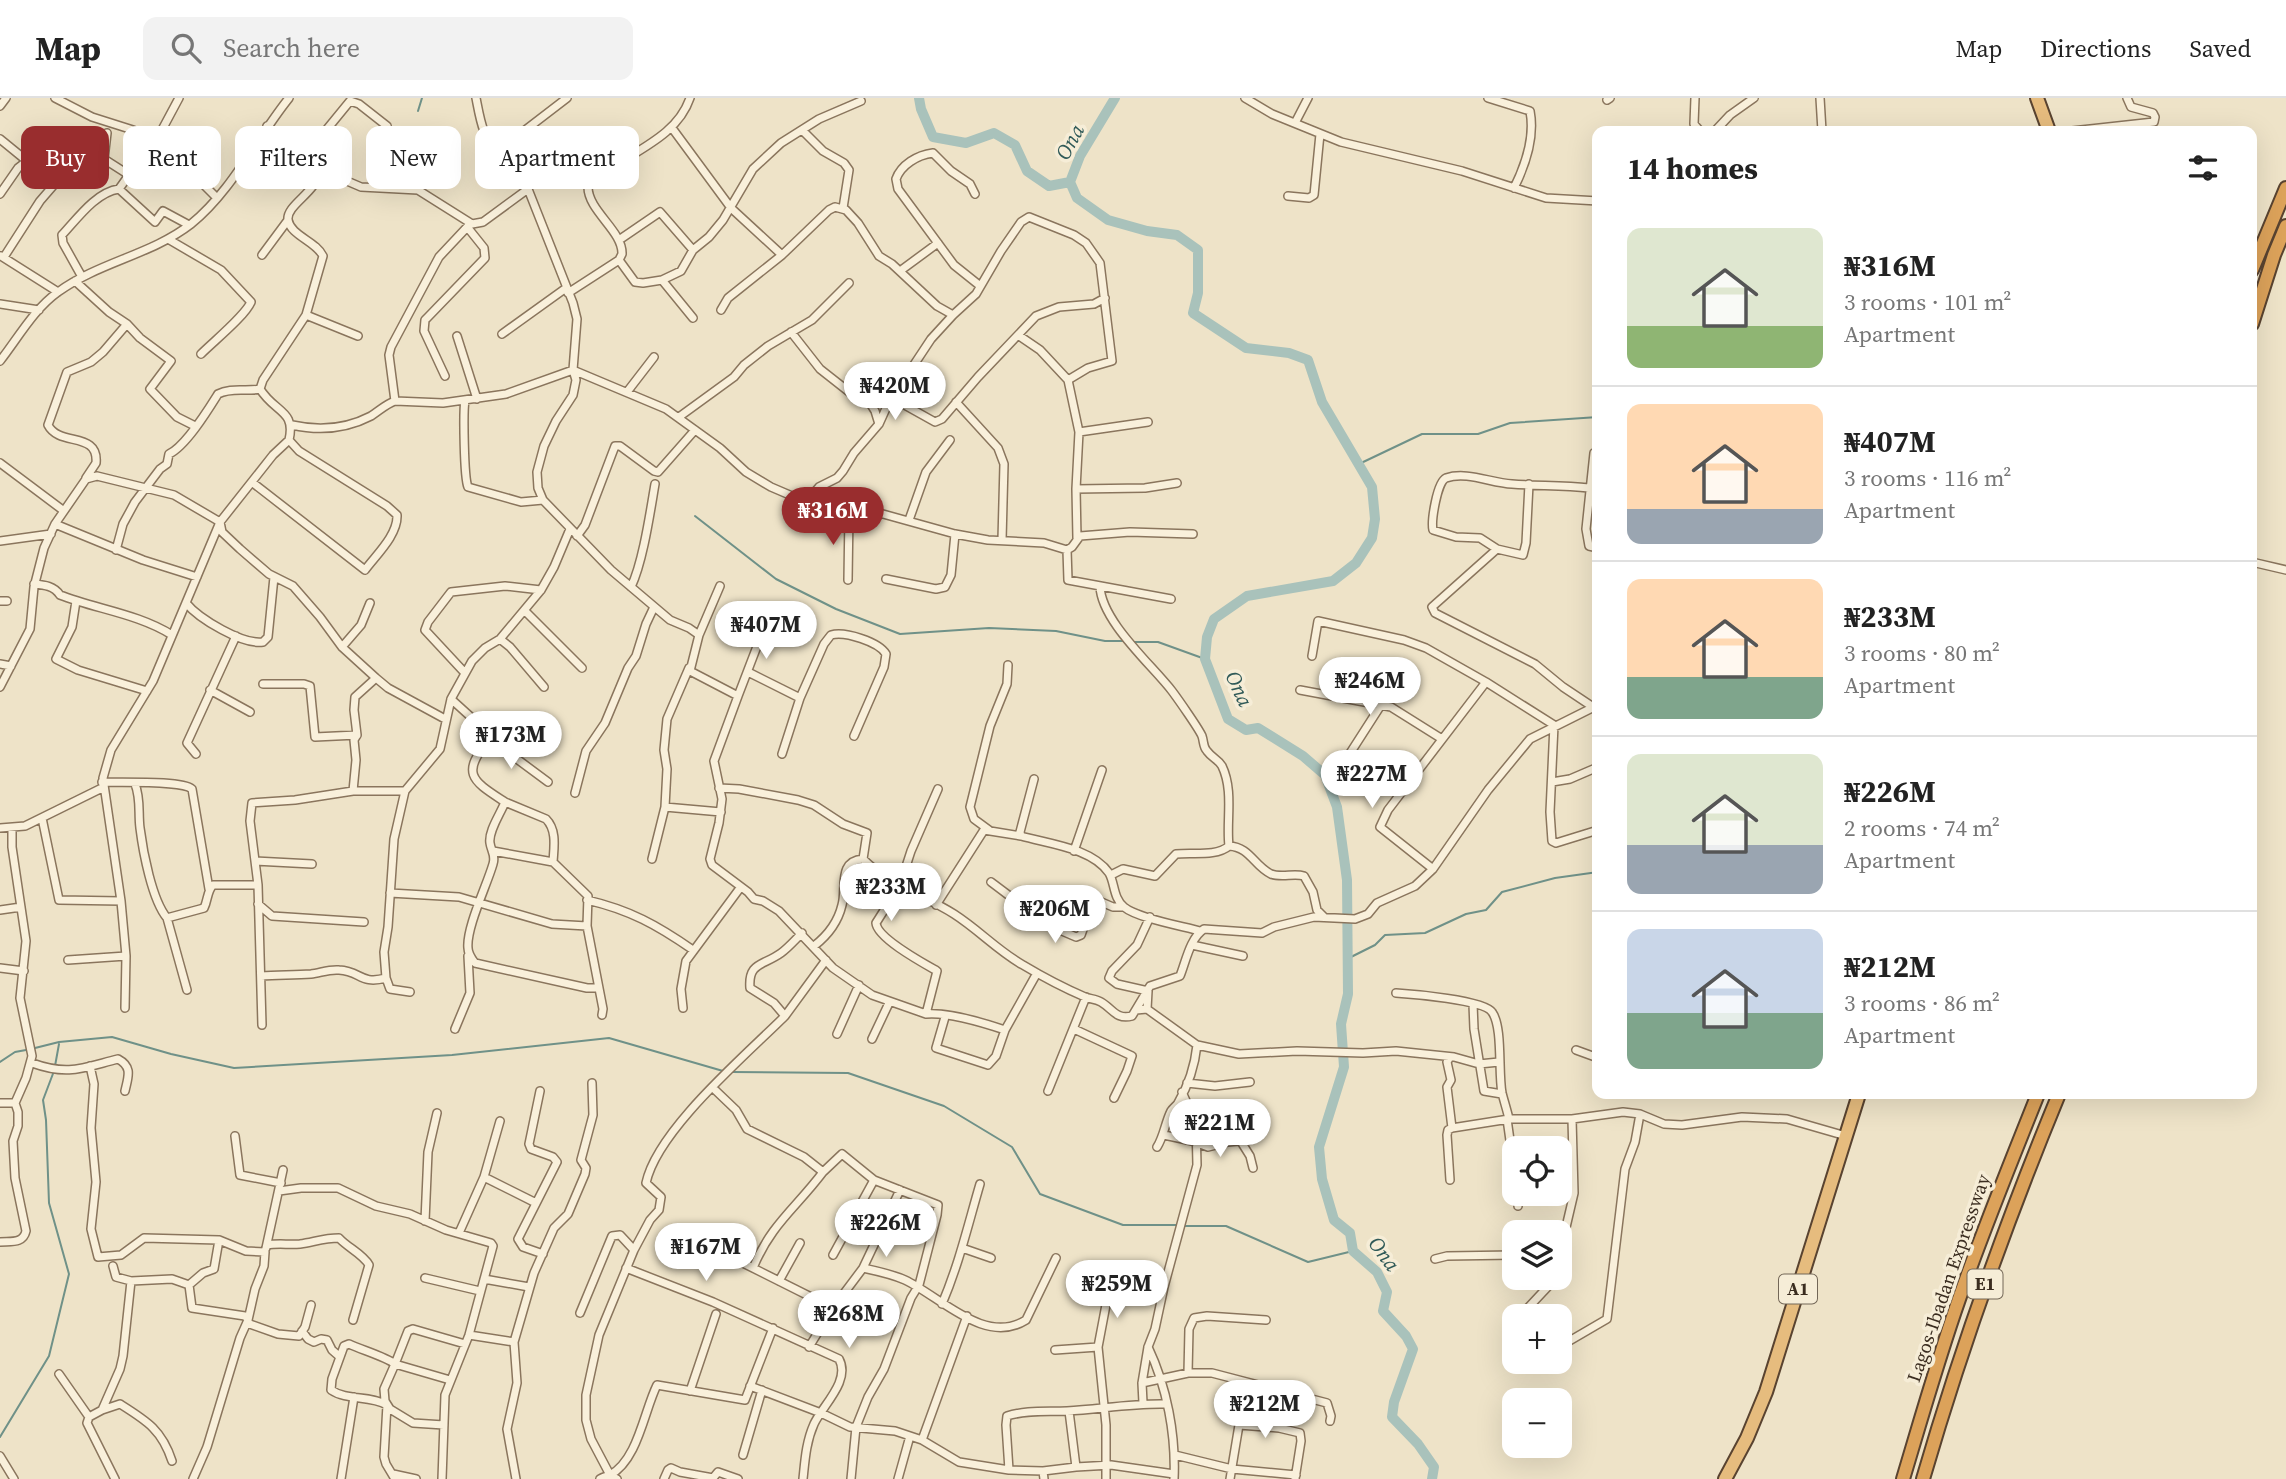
<!DOCTYPE html>
<meta charset="utf-8">
<style>
body{margin:0;font-family:"Source Serif 4",serif;background:#f2f2f2;color:#222;height:100vh;display:flex;flex-direction:column;font-size:26px;white-space:nowrap}
*{box-sizing:border-box;margin:0}
p{font-size:23px;color:#767676}
.icon{flex:none;width:38px;height:38px;fill:none;stroke:currentColor;stroke-width:2;stroke-linecap:round;stroke-linejoin:round}
.map{position:relative;flex:1;overflow:hidden}
.details{position:absolute;left:1592px;top:28px;width:665px;height:973px;display:flex;flex-direction:column;background:#fff;border-radius:14px;box-shadow:0 7px 28px #0002}
.details>*{flex:none}
.hud{position:absolute;left:21px;top:28px;width:665px;height:63px;display:flex;gap:14px}
.buttons{position:absolute;left:1502px;top:1038px;display:grid;gap:14px}
.buttons a{display:grid;place-items:center;width:70px;height:70px;border-radius:14px;background:#fff;box-shadow:0 7px 28px #0002;font-size:35px}
.price{position:absolute;translate:-50% -60px;padding:0 16px;border-radius:24px;background:#fff;color:#222;font-size:23px;line-height:46px;filter:drop-shadow(0 2px 4px #0008)}
.price::after{content:'';position:absolute;left:50%;top:42px;width:21px;height:16px;margin-left:-10px;background:inherit;clip-path:polygon(0 0,100% 0,50% 100%)}
.price.current{background:#992d2e;color:#fff}
ul{padding:0;list-style:none}
li{display:flex;align-items:center;gap:21px;height:175px;padding:0 35px}
li+li{border-top:2px solid #e0e0e0}
li span{display:grid;place-items:center;flex:none;width:196px;height:140px;border-radius:14px;color:#555}
li>.icon{margin-inline-start:auto}
span .icon{width:84px;height:84px;fill:#fffc;stroke-width:1}
li b{font-size:30px}
h2{display:flex;justify-content:space-between;align-items:center;height:84px;padding:0 35px;font-size:30px}
.pill{padding:0 24px;border-radius:14px;background:#fff;box-shadow:0 7px 28px #0002;font-size:24px;line-height:63px}
.pill.current{background:#992d2e;color:#fff}
header{display:flex;align-items:center;gap:42px;box-sizing:border-box;height:98px;padding:0 35px;background:#fff;border-bottom:2px solid #e0e0e0}
header strong{font-size:33px}
nav{display:flex;gap:38px;margin-inline-start:auto;font-size:24px}
.search{width:490px;height:63px;background:#f2f2f2;display:flex;align-items:center;gap:18px;box-sizing:border-box;padding:0 24px;border-radius:14px;color:#767676;font-size:26px}
.map>svg:first-child{display:block}
.lines{fill:none;stroke-linecap:round;stroke-linejoin:round}
.stream{stroke:#6f9188;stroke-width:2}
.river{stroke:#a9c2bb;stroke-width:10}
.minor-casing{stroke:#8a755d;stroke-width:10}
.trunk-casing{stroke:#594330;stroke-width:16}
.motorway-casing{stroke:#594330;stroke-width:16}
.minor{stroke:#f9f0db;stroke-width:7}
.trunk{stroke:#e6bc7e;stroke-width:12}
.motorway{stroke:#dca25a;stroke-width:12}
.labels{text-anchor:middle;stroke-width:7;stroke-linejoin:round;paint-order:stroke}
.shield{fill:#f6edd7;stroke:#736757;stroke-width:2}
.shield-label{font-size:18px;font-weight:bold;fill:#3b2d20}
.street-label{font-size:19px;fill:#3b2d20;stroke:#f6edd7}
.water-label{font-size:21px;font-style:italic;fill:#305a58;stroke:#f6edd7}
</style>
<header>
<strong>Map</strong>
<div class="search"><svg class="icon" aria-label="search" viewBox="0 0 24 24"><circle cx="10" cy="10" r="6"/><path d="M15 15l6 6"/></svg>Search here</div>
<nav><a>Map</a><a>Directions</a><a>Saved</a></nav>
</header>
<div class="map">
<svg width="2286" height="1381" viewBox="0 0 2286 1381">
<rect width="100%" height="100%" fill="#eee3c8"/>
<g class="lines">
<path class="stream" d="M418 13 422 0
M1359 366 1422 336H1478L1510 325 1598 319
M695 418 776 481 836 511 900 536 989 530 1056 533 1105 543H1125
M1131 544H1158L1205 561
M1349 860 1375 847 1385 837 1425 835 1466 816 1486 812 1502 794 1555 780 1598 774
M35 950 59 944 112 939 171 956 234 970 452 957 609 940 723 973
M0 964 15 954 26 952
M55 968 59 946
M732 974 848 975 944 1008 1012 1049 1040 1096 1123 1127H1177
M1183 1128H1226L1308 1164 1353 1153
M0 1339 49 1258 69 1176 49 1105 46 1022 43 1002 54 973"/>
<path class="river" d="M919 0 921 11 933 39 966 45 994 35 1015 47 1027 73 1049 88 1070 84
M1115 0 1080 58 1070 84 1077 100 1108 122 1147 133 1177 137 1198 152V195L1193 215 1246 250 1289 255 1308 262 1322 304 1372 389 1375 421 1372 440 1356 465 1333 483 1247 498 1214 521 1207 539 1205 561 1228 621 1246 632 1258 630 1303 658 1325 677 1337 709 1347 782 1348 896 1341 926 1344 969 1319 1049 1322 1081 1334 1122 1350 1135 1353 1153 1377 1174 1387 1194 1383 1213 1406 1238 1413 1251 1394 1304 1392 1319 1418 1346 1434 1369 1432 1381"/>
<defs>
<path id="minor" d="M55 0 92 19 133 32 156 43 172 55 217 100
M476 0C478 10 480 23 484 33 495 55 516 70 528 91L573 205 577 221 573 272 576 282 573 297 556 323 544 348 537 374 538 390 543 402 611 472 670 522 689 530 699 537 690 573 738 598 714 663 722 701 719 725 710 761 712 767 748 794 754 801 763 803 779 813 833 870 872 897 926 916C947 914 984 925 1005 932
M1245 0 1272 16 1341 44 1462 73 1546 100 1598 103
M1488 0 1530 13C1535 39 1526 66 1514 90
M1695 0 1694 26 1700 33
M1820 0 1822 33
M1607 2 1610 0
M0 8 6 0
M1295 25 1308 0
M672 30 731 110 782 157
M802 32 823 53 844 65 849 72 843 110
M1715 33 1730 17 1754 0
M2072 33 2154 24 2155 19 2153 15 2131 9 2127 0
M107 35 104 61 129 77 119 91
M0 41 27 63 18 70 0 96
M156 43 179 0
M498 53 567 0
M305 58 350 3 359 6 387 28
M319 71 361 89 418 92 472 126 483 124 528 91
M414 91 451 60
M975 96 970 86 951 73 933 55C917 57 901 67 896 81L898 91 954 167 979 187
M1288 98 1309 100 1314 97 1320 36
M168 141 221 172 251 204C245 218 214 243 201 256
M619 142 660 114 693 152
M262 157 288 122
M1 158 58 194
M4 159 40 103 53 88
M619 162 635 184 643 185 662 182 681 173 693 152 709 139 723 122 753 71 781 45 819 21 861 3
M900 173 938 145
M82 179 63 145 62 137C77 121 96 94 119 91L155 124 163 113 189 127
M662 182 693 220
M75 183 109 214 127 226 140 240 171 263 150 291 177 319 195 328
M568 195 619 162 622 156C623 133 588 113 588 89 618 57 675 45 690 0
M0 206 39 212
M721 212 728 200 782 157 829 112 835 109 846 112 858 125 879 158 892 166 937 208 953 217
M306 217 358 238
M791 234 820 271 853 297 870 305 875 313 879 326
M502 236 566 190
M1018 237 1040 252 1068 282 1079 334 1076 391 1077 440
M457 238 477 301
M0 263C18 240 34 211 58 194 99 164 151 157 191 126 232 93 256 41 289 0
M445 278 424 233 425 222 428 219 485 160 484 150 468 130
M627 294 654 259
M892 300 935 324 942 321 978 279 1036 218 1059 209 1094 206 1105 200
M465 302C463 313 464 380 468 389L521 404 543 402
M395 303 389 257 391 249 439 159 470 126
M956 304 998 350 1004 366 1002 442
M679 319 734 279 744 267 768 248 812 222 849 185
M292 327C319 333 346 331 371 318 379 313 386 306 395 303L443 305 506 296 573 272 666 311 720 350 746 374 771 389 806 404 840 414 883 416 955 436 988 442 1044 445 1067 452 1072 449 1080 438 1130 434 1193 436
M1079 334 1148 324
M1594 355 1586 431 1589 448 1598 450
M0 365 64 413
M86 380 96 365C99 333 59 349 48 327L67 274 91 264 103 254 127 226
M253 385 365 472C376 457 398 437 397 417L387 408 299 353 289 342C296 312 275 315 260 291L263 282 306 217 323 158C316 143 291 138 288 122 286 106 320 93 319 71L312 62 267 28
M1529 386 1526 445 1523 457 1497 451 1480 440 1456 439 1433 432C1431 423 1437 384 1446 380 1467 373 1491 385 1512 386 1537 388 1563 387 1589 390
M1076 391 1145 390 1177 385
M806 404 819 389 837 380 843 373 854 355 879 326 888 306 931 241 953 217 976 196 1001 153 1021 124 1029 119 1074 137 1086 145 1100 165 1112 263 1088 270 1068 282
M909 422 926 374 950 342
M55 426 143 462 197 479
M577 438 585 427 615 348H620L654 373 658 374 695 332
M0 443 51 436
M1497 451 1432 509 1435 515 1535 566 1563 589 1593 609
M116 452 123 426 135 404 160 371 167 366 169 356C186 348 208 312 218 296 231 289 246 294 260 291
M1067 452 1068 482 1171 501
M2256 465 2286 472
M886 481 936 491 945 489 951 477 955 436
M848 482 849 415
M34 486C45 487 54 488 60 497 96 511 139 516 172 537
M1100 488C1101 523 1152 567 1172 593 1178 601 1199 631 1202 638 1204 644 1203 649 1207 653 1212 660 1218 661 1222 668 1234 693 1226 723 1229 748
M631 489C643 464 650 415 655 386
M0 503H7
M76 503 72 529 56 561 78 572 147 593
M186 505C199 521 243 547 263 544L268 539 274 479
M525 513 582 570
M699 537 720 488
M500 541 510 549 544 589
M342 549 361 527 370 505
M1312 558 1318 523 1404 542 1426 550 1486 584 1554 627 1550 714 1552 743 1556 745 1598 732
M0 566 11 568
M748 574 800 600 782 656
M465 575 425 532 428 524 451 494 505 488 541 492
M263 586H304L310 588 315 639 357 637
M0 589 30 531 34 489 44 450 55 426 86 381 97 378 174 397 220 424 222 434 240 451 269 476 293 488 320 519 342 549 376 580 388 590 445 621
M210 592 250 614
M1300 592 1391 609 1442 641
M738 598 756 551 774 517
M800 600 824 546 831 537C845 533 879 544 886 556L884 569 854 638
M451 601 483 630 490 641C459 676 473 683 505 704 501 715 488 733 490 745 491 753 496 757 493 766 487 787 466 830 468 850 468 856 472 861 475 865L587 890H599
M490 641 548 684
M196 656 187 645 236 538
M1347 660 1381 607
M1034 681 1020 734 1021 738C1049 746 1092 750 1109 775 1115 785 1113 800 1124 809 1137 820 1182 828 1200 833
M102 684C120 685 181 682 192 691L209 791
M1552 684 1570 681 1598 669
M135 686C141 701 138 715 140 730 143 754 152 802 167 820L204 810C208 802 207 793 213 787H258
M719 690 739 691 798 702 814 707 843 726 867 735 863 761
M353 693 356 662 354 642 357 637 354 612 355 599 376 580
M575 695 586 653 605 625 628 570 636 558 646 526 654 509
M505 704 546 721C557 732 554 749 553 764L588 798 587 828 603 911 602 917
M665 709 721 714
M42 720 59 802 121 803
M0 730 25 728 102 690
M989 732 974 721 970 709 990 628 1007 586 1008 567
M493 753 553 764
M1074 753 1102 672
M652 761 665 709 667 671 664 652 667 621 689 570
M863 761C889 787 924 797 954 816 979 832 998 853 1023 867 1043 879 1064 890 1085 899 1090 901 1096 901 1101 904 1113 911 1116 922 1132 918L1150 888 1180 878C1186 863 1190 840 1204 831L1262 835 1274 829 1314 819 1355 821 1368 816 1377 805 1415 788 1433 771 1488 692 1530 641 1598 607
M255 763 312 766
M1433 771 1380 729 1388 712 1486 584
M1111 777 1123 771 1155 778 1176 756C1192 754 1216 759 1229 748 1250 749 1254 768 1271 776 1281 780 1294 775 1304 778L1313 794 1317 812 1324 819
M991 784 1048 827 1076 839 1081 837 1092 806 1099 803 1113 809H1124
M390 795 459 799 552 826 587 828
M587 802C630 812 657 827 693 852
M258 806 272 818 364 824
M936 807 984 732 1021 738
M0 812 21 809
M167 820 187 892
M802 835C795 842 788 850 781 855 763 868 748 864 750 890L774 905 785 918 826 862
M1192 847 1243 858
M814 848C827 838 838 824 842 807 847 790 837 763 863 761
M68 862 126 858
M0 870 24 873
M261 878C278 877 295 877 311 876 320 875 329 871 339 872 361 873 360 887 386 880
M410 894 390 891 386 880 384 854 388 829 394 741 405 693 440 651 451 601 472 563 485 550 500 541 541 492 554 469 570 431
M1396 895C1412 896 1484 902 1492 914 1503 929 1498 974 1502 995 1504 1003 1507 1012 1509 1021
M1473 906 1474 931 1484 993 1502 996
M125 910 126 858 121 803 103 680 111 652 153 583 220 424 273 357 289 342
M683 910 681 891 686 863 740 790
M1147 911 1148 893 1117 886 1109 880 1112 873 1137 847 1150 819
M1136 912 1147 911 1197 947 1239 956 1297 953 1363 955 1396 953 1454 959 1479 966 1499 964
M926 916 937 873C923 865 877 840 876 825L900 787 911 753 938 691
M945 919 936 950 988 967 996 958 1005 932 1037 875
M262 927 258 787 250 723 252 705 295 702 353 693H405
M455 931 470 895 468 858
M1074 931 1132 958 1127 973 1114 1000
M837 936 859 887
M872 941 889 905
M1576 952 1598 960
M1450 959 1447 964 1451 982 1447 989 1452 1030 1448 1032 1447 1037 1450 1082
M32 965C68 978 82 970 118 961 133 969 128 979 125 993
M90 968 94 986 91 1030 96 1084 91 1131 98 1159 121 1157 144 1140 219 1142
M1187 985 1215 988 1250 984
M713 990 736 1012 747 1031 804 1059 823 1074 842 1056 874 1082 938 1107 937 1117 919 1187 911 1200 884 1271 868 1299 856 1329 851 1381
M540 993 529 1046 531 1051 553 1059 557 1064 518 1141 523 1149 543 1156
M1048 993 1086 899
M0 1005H15
M1507 1021 1514 1071
M1452 1030 1509 1021H1572L1623 1014 1640 1016 1664 1026 1682 1027 1742 1019 1787 1021 1846 1038
M1164 1037 1192 1043 1208 1049 1228 1044 1249 1042
M235 1038 240 1077 281 1085
M1240 1042 1250 1058 1253 1070
M1157 1049C1164 1038 1165 1025 1171 1013 1173 1010 1177 1007 1178 1005 1188 988 1195 966 1197 947
M484 1079 536 1105
M279 1093 301 1090H338L376 1108 410 1116 446 1132 491 1145 493 1148 469 1237 445 1297 442 1381
M1517 1096 1518 1108
M425 1123 428 1054 437 1015
M459 1135 484 1079 500 1023
M0 1144C11 1143 23 1146 26 1133L15 1080 13 1043 18 1028V1014L15 1005 26 980 32 958 20 900 26 843 12 749V730
M267 1147C278 1145 289 1147 300 1146 314 1144 324 1140 339 1140 348 1150 363 1156 369 1167L353 1222
M266 1150 283 1072
M962 1150 991 1160
M833 1157 874 1082
M1559 1159 1574 1095 1572 1021
M733 1160 833 1210
M1435 1161 1447 1158 1514 1157
M113 1168 116 1179 131 1183 172 1181 189 1187 203 1175 214 1171 219 1142 246 1153 265 1154 264 1168 255 1191 248 1222 240 1240 207 1349 193 1381
M626 1170 713 1204 839 1261C851 1283 822 1308 814 1326 806 1344 805 1362 803 1381
M753 1170C771 1126 796 1110 823 1074
M863 1170 900 1092
M425 1180 480 1193
M484 1181 529 1189
M779 1183 800 1145
M189 1187 192 1210 245 1218 248 1222
M942 1206C959 1166 968 1127 980 1086
M1524 1214 1556 1180
M580 1215 612 1138 620 1137 634 1152
M247 1225 278 1236 299 1238 305 1229 311 1207
M302 1233 308 1241 314 1244 321 1241 327 1242 332 1252 340 1259
M469 1237 514 1244
M809 1249 833 1210 863 1170C877 1173 892 1176 905 1182 941 1199 985 1248 1026 1222L1056 1160
M1098 1249 1109 1191
M1148 1249C1167 1289 1176 1337 1174 1381
M1559 1249 1607 1221 1625 1071 1635 1044 1640 1016
M1055 1252 1098 1249 1106 1327V1381
M1188 1275 1189 1231 1194 1220 1207 1218 1266 1222
M59 1276 89 1319
M450 1282 395 1266 408 1233 413 1231 465 1246
M1142 1285 1188 1275H1212L1327 1305 1331 1318 1330 1323
M750 1288 821 1315 850 1329 895 1333 922 1342 959 1364 1009 1372 1043 1373 1044 1381
M690 1293 716 1216
M1143 1305 1142 1285 1148 1249 1155 1231 1164 1189 1197 1067 1196 1025 1182 994
M102 1312 120 1306C147 1323 162 1332 172 1363
M922 1342 967 1218
M743 1357 762 1292
M1175 1357 1232 1371 1296 1377
M0 1358 14 1381
M1076 1369 1111 1367 1174 1376
M1009 1372 1006 1327 1007 1318C1026 1312 1047 1314 1067 1313 1101 1311 1133 1305 1166 1306
M1043 1373 1076 1369 1069 1313
M393 1376 416 1381
M115 1381 87 1325 89 1319 102 1312 120 1271 123 1258 131 1183
M341 1381 354 1299
M395 1381 386 1366 384 1359 387 1307C370 1297 347 1303 331 1292L332 1281 344 1248 349 1246C362 1252 386 1259 395 1266L384 1291 385 1303 390 1311 413 1325 444 1327
M516 1381 507 1331 517 1285 514 1244 534 1175 554 1130 568 1116 585 1076 586 1070 581 1062 593 1017 592 985
M600 1381C603 1379 607 1378 610 1377 638 1362 644 1313 657 1287L745 1302 773 1230
M617 1381 610 1377 591 1341 586 1322V1297L599 1237 634 1152 650 1122 659 1112 661 1099 646 1085C657 1032 746 957 785 918
M664 1381 668 1372 671 1370 680 1374 713 1380 718 1374 738 1381
M898 1381 910 1338
M1230 1381 1239 1327 1279 1330 1300 1335 1301 1343 1295 1381"/>
<path id="trunk" d="M2037 0 2049 33
M1725 1381 1747 1340 1766 1294 1859 996"/>
<path id="motorway" d="M2252 172 2286 90
M2252 226 2274 157 2286 128
M1903 1381C1921 1321 1938 1261 1959 1201 1983 1132 2011 1064 2038 996
M1923 1381C1961 1250 2007 1122 2059 996"/>
</defs>
<use href="#minor" class="minor-casing"/>
<use href="#trunk" class="trunk-casing"/>
<use href="#motorway" class="motorway-casing"/>
<use href="#minor" class="minor"/>
<use href="#trunk" class="trunk"/>
<use href="#motorway" class="motorway"/>
</g>
<g class="labels">
<g class="shield">
<rect x="1967.5" y="1171.5" width="35" height="29" rx="5"/>
<rect x="1779" y="1176.5" width="38" height="29" rx="5"/>
</g>
<g class="shield-label">
<text x="1985" y="1192">E1</text>
<text x="1798" y="1197">A1</text>
</g>
<g class="street-label">
<text transform="translate(1948 1180) rotate(-71)" y="7">Lagos-Ibadan Expressway</text>
</g>
<g class="water-label">
<text transform="translate(1070 44) rotate(-62)" y="7">Ona</text>
<text transform="translate(1239 591) rotate(65)" y="7">Ona</text>
<text transform="translate(1384 1156) rotate(54)" y="7">Ona</text>
</g>
</g>
</svg>
<div class="buttons">
<a><svg class="icon" aria-label="locate" viewBox="0 0 24 24"><circle cx="12" cy="12" r="6"/><path d="M12 2v4M12 18v4M2 12h4M18 12h4"/></svg></a>
<a><svg class="icon" aria-label="layers" viewBox="0 0 24 24"><path d="M12 4l9 5-9 5-9-5zM3 14l9 5 9-5"/></svg></a>
<a>+</a>
<a>−</a>
</div>
<b class="price" style="left:895px;top:324px">₦420M</b>
<b class="price current" style="left:833px;top:449px">₦316M</b>
<b class="price" style="left:766px;top:563px">₦407M</b>
<b class="price" style="left:1370px;top:619px">₦246M</b>
<b class="price" style="left:511px;top:673px">₦173M</b>
<b class="price" style="left:1372px;top:712px">₦227M</b>
<b class="price" style="left:891px;top:825px">₦233M</b>
<b class="price" style="left:1055px;top:847px">₦206M</b>
<b class="price" style="left:1220px;top:1061px">₦221M</b>
<b class="price" style="left:886px;top:1161px">₦226M</b>
<b class="price" style="left:706px;top:1185px">₦167M</b>
<b class="price" style="left:1117px;top:1222px">₦259M</b>
<b class="price" style="left:849px;top:1252px">₦268M</b>
<b class="price" style="left:1265px;top:1342px">₦212M</b>
<div class="hud">
<a class="pill current">Buy</a>
<a class="pill">Rent</a>
<a class="pill">Filters</a>
<a class="pill">New</a>
<a class="pill">Apartment</a>
</div>
<section class="details">
<h2>14 homes<svg class="icon" aria-label="filters" viewBox="0 0 24 24"><path d="M4 7h16M4 17h16"/><circle cx="9" cy="7" r="2"/><circle cx="15" cy="17" r="2"/></svg></h2>
<ul>
<li><span style="background:linear-gradient(#dfe7d0 70%,#8fb573 0)"><svg class="icon" aria-label="home" viewBox="0 0 24 24"><path d="M3 11l9-7 9 7M6 9v11h12V9"/></svg></span><div><b>₦316M</b><p>3 rooms · 101 m²</p><p>Apartment</p></div></li>
<li><span style="background:linear-gradient(#ffd9b3 75%,#9aa5b1 0)"><svg class="icon" aria-label="home" viewBox="0 0 24 24"><path d="M3 11l9-7 9 7M6 9v11h12V9"/></svg></span><div><b>₦407M</b><p>3 rooms · 116 m²</p><p>Apartment</p></div></li>
<li><span style="background:linear-gradient(#ffd9b3 70%,#7fa58c 0)"><svg class="icon" aria-label="home" viewBox="0 0 24 24"><path d="M3 11l9-7 9 7M6 9v11h12V9"/></svg></span><div><b>₦233M</b><p>3 rooms · 80 m²</p><p>Apartment</p></div></li>
<li><span style="background:linear-gradient(#dfe7d0 65%,#9aa5b1 0)"><svg class="icon" aria-label="home" viewBox="0 0 24 24"><path d="M3 11l9-7 9 7M6 9v11h12V9"/></svg></span><div><b>₦226M</b><p>2 rooms · 74 m²</p><p>Apartment</p></div></li>
<li><span style="background:linear-gradient(#c9d6e8 60%,#7fa58c 0)"><svg class="icon" aria-label="home" viewBox="0 0 24 24"><path d="M3 11l9-7 9 7M6 9v11h12V9"/></svg></span><div><b>₦212M</b><p>3 rooms · 86 m²</p><p>Apartment</p></div></li>
</ul>
</section>
</div>
